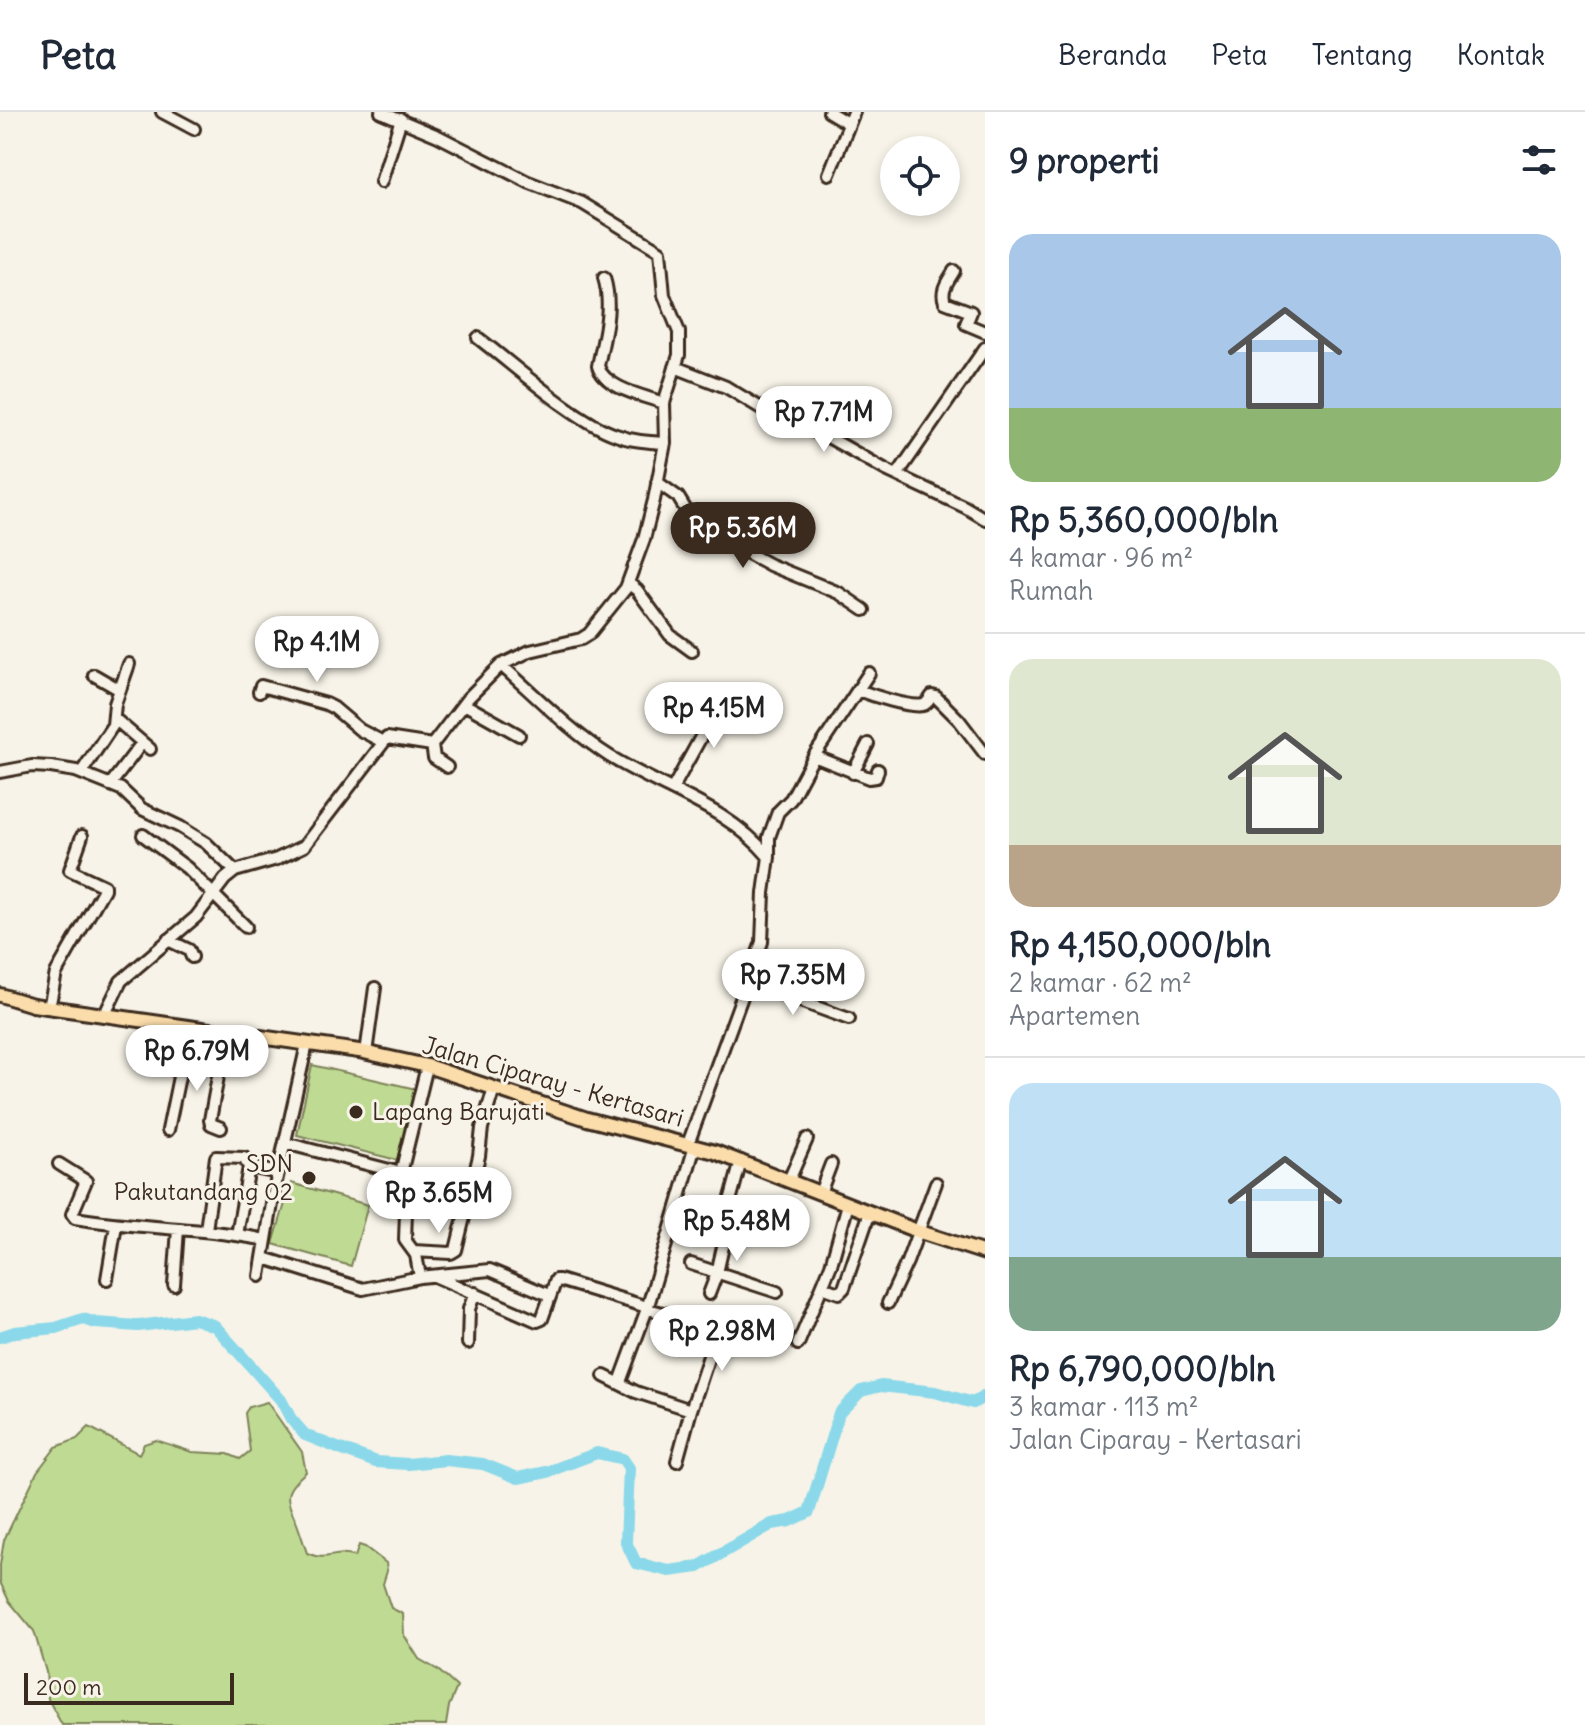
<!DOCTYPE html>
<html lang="id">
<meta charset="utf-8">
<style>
body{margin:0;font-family:Delius,sans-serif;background:#f2f2f3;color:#1f2937;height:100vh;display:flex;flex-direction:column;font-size:30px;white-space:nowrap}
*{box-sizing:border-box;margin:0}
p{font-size:26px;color:#747a83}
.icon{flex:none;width:44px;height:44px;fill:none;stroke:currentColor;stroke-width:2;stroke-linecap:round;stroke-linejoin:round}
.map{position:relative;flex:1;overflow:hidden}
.drawer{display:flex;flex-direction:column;background:#fff;width:600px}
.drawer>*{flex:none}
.tools{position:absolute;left:880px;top:24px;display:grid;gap:16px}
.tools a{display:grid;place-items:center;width:80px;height:80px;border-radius:50%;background:#fff;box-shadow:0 4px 12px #0003;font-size:40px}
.scale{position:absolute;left:24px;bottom:20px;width:210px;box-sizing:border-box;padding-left:8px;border:4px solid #3b2a1e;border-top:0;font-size:22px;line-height:28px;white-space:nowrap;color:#3b2a1e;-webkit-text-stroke:6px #f7f3e8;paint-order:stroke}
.price{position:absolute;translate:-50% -68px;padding:0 18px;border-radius:28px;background:#fff;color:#222;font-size:26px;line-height:52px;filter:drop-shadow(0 2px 4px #0008)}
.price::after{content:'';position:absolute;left:50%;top:48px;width:24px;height:18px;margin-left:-12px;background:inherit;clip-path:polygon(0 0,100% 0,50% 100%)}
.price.current{background:#3b2a1e;color:#fff}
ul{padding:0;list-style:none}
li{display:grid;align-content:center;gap:16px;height:424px;padding:0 24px}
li+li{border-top:2px solid #e0e1e3}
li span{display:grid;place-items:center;height:248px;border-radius:24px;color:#555}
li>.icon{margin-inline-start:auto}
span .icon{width:144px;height:144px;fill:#fffc;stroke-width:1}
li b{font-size:34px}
h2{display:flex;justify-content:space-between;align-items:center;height:96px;padding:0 24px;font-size:34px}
header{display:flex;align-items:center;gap:48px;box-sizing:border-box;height:112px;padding:0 40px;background:#fff;border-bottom:2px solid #e0e1e3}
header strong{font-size:38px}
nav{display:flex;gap:44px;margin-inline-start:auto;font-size:28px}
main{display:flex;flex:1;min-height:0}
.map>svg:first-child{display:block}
.green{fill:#bfdb93;stroke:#7d8258;stroke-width:2}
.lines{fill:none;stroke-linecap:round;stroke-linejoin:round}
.river{stroke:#8ad8e9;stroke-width:12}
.minor-casing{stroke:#3b2a1e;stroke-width:16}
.major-casing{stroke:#3b2a1e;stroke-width:18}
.minor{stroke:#f7f3e8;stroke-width:10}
.major{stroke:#fbddab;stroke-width:12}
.poi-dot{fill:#3b2a1e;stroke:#f7f3e8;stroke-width:3}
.labels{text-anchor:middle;stroke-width:6;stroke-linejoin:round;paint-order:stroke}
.street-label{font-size:24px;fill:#3b2a1e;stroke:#f7f3e8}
.poi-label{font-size:24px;fill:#3b2a1e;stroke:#f7f3e8;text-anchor:start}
</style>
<header>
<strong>Peta</strong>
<nav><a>Beranda</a><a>Peta</a><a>Tentang</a><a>Kontak</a></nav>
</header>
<main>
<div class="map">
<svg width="985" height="1613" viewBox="0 0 985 1613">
<rect width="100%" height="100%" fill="#f7f3e8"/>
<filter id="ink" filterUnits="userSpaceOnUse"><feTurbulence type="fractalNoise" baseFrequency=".0125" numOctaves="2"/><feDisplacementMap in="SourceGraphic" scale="16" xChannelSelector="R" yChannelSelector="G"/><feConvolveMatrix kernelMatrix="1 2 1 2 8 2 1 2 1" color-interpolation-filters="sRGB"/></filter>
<g filter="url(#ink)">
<path class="green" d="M312 953 416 977 397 1048 297 1023Z
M291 1071 368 1093 351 1154 273 1132Z
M267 1290 302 1340 306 1360C283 1379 285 1385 296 1409 300 1419 303 1430 307 1441 329 1451 333 1437 355 1445L359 1433 365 1435 386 1451 387 1459 383 1472 391 1496 403 1502 404 1523 419 1547 438 1558 457 1575 449 1594 446 1613H62L48 1587 46 1560 34 1519 9 1489 0 1470V1453L4 1428 37 1360 56 1335 77 1327 89 1315 139 1342 144 1332 156 1328 192 1340 228 1342 240 1347 250 1339 245 1301 249 1295Z"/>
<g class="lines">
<path class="river" d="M0 1225 15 1220 56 1216 83 1207 96 1211 138 1214 195 1207 215 1214 281 1288 291 1307 305 1323 340 1337 376 1350 408 1352 446 1348 483 1352 518 1366 547 1360 597 1341 623 1347 629 1356 626 1430 636 1451 669 1459 698 1455 772 1412 790 1409 809 1400 839 1301 861 1279 881 1274 935 1280 973 1291 985 1284"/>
<defs>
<path id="minor" d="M162 0 194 17
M829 0 849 12
M829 62 854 0
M381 70 401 7
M954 159C948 169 940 178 945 190L971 200 966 212 985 220
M604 166C613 195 604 224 598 254 604 276 644 284 664 291
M478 226C515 254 575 309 616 323 632 329 648 330 665 331
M675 255 726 275 769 301 828 325 886 358 965 395 985 407
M897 363 985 236
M657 370 678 385 689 403 700 415 770 453 839 481 864 498
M628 471 637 478 670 523 692 539
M501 553C536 584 570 619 609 644 663 678 727 694 769 745L764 781 762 830 688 1032
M94 563 120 578
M858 578C871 583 910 596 923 593 927 592 929 588 932 584L936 585 959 608 985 642
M259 580 261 574 326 592 334 596 360 618 383 630
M464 592 519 623
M115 607 150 637
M432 633 434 646 447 655
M814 644 869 666 876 665 878 658
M0 660 32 654 51 655 76 659 121 677 142 697 180 715 206 731 235 759
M81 661 113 613 115 592 129 552
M853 661 868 632
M110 673 142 631
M673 676 724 583
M143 723 187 756 246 815
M769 743V725L778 700 791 687 814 644 869 561
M168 828 189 838 192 845
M748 870 849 907
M49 896 56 861 104 777V774L70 758 82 724
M104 904 121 869 196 805 225 767 235 759 277 747 304 734 387 626 432 633 468 586 501 553 530 539 581 527 589 522 626 476 644 427 654 388 665 331 664 291 679 243V220L664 183 660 139 582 91 528 70 438 24 381 0
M366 941 375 876
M221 1016 211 1012 210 1008 226 921
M168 1018 189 916
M285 1031 401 1061 407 1073 405 1128 416 1143 420 1165
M59 1052 86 1069 72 1102 75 1106C139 1117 203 1115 266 1128
M401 1061 427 954
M789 1068 807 1027
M820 1081 831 1052
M206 1118 216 1045 244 1046 249 1055
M237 1123 249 1055 278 1061
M413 1139 451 1141 456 1138 479 1044 482 1016 494 976
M264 1146 363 1177 420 1165 490 1158 549 1183
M691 1152 777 1180
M260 1164 275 1074 307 932
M434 1164 537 1209 542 1207 556 1168H559L647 1195
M107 1167 116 1113
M174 1173 178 1117
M822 1175 839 1181 844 1176 870 1100
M709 1182 717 1161 725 1126 724 1111 741 1049
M888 1191 907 1150 936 1071
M647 1197 759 1225
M468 1231 469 1197 475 1181
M798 1232 831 1153 848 1092
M604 1264 636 1280 691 1298 677 1349
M620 1270 647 1197 695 1034
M691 1298 719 1214"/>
<path id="major" d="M0 883 33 893 359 939 427 954 587 1007 715 1040 917 1119 985 1141"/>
</defs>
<use href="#minor" class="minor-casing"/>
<use href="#major" class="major-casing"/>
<use href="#minor" class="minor"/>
<use href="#major" class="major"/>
</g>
</g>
<g class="poi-dot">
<circle cx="356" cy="1000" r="8"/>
<circle cx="309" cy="1066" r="8"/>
</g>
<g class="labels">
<g class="street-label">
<text transform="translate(553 970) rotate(16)" y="8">Jalan Ciparay - Kertasari</text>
</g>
<g class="poi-label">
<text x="372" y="1008">Lapang Barujati</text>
<text x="293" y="1060" text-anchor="end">SDN<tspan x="293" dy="28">Pakutandang 02</tspan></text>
</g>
</g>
</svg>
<div class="tools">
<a><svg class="icon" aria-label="locate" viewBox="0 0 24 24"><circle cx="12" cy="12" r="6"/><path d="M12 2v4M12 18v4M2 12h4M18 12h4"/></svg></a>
</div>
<div class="scale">200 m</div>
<b class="price" style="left:824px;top:342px">Rp 7.71M</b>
<b class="price current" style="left:743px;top:458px">Rp 5.36M</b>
<b class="price" style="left:317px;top:572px">Rp 4.1M</b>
<b class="price" style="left:714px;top:638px">Rp 4.15M</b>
<b class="price" style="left:793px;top:905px">Rp 7.35M</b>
<b class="price" style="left:197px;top:981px">Rp 6.79M</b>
<b class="price" style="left:439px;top:1123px">Rp 3.65M</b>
<b class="price" style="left:737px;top:1151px">Rp 5.48M</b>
<b class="price" style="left:722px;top:1261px">Rp 2.98M</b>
</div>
<section class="drawer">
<h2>9 properti<svg class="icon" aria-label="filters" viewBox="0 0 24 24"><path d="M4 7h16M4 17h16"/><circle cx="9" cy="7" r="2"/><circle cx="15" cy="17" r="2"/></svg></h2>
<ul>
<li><span style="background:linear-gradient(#a9c7e8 70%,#8fb573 0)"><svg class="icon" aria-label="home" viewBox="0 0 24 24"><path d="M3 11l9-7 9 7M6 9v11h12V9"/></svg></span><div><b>Rp 5,360,000/bln</b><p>4 kamar · 96 m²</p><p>Rumah</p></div></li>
<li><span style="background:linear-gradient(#dfe7d0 75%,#b9a48a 0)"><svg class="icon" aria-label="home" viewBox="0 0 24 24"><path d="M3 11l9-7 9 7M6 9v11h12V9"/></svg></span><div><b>Rp 4,150,000/bln</b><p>2 kamar · 62 m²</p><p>Apartemen</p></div></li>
<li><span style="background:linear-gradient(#bfe0f5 70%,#7fa58c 0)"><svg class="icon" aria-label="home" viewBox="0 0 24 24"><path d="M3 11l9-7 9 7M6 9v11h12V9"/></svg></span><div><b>Rp 6,790,000/bln</b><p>3 kamar · 113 m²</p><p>Jalan Ciparay - Kertasari</p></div></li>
</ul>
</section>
</main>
